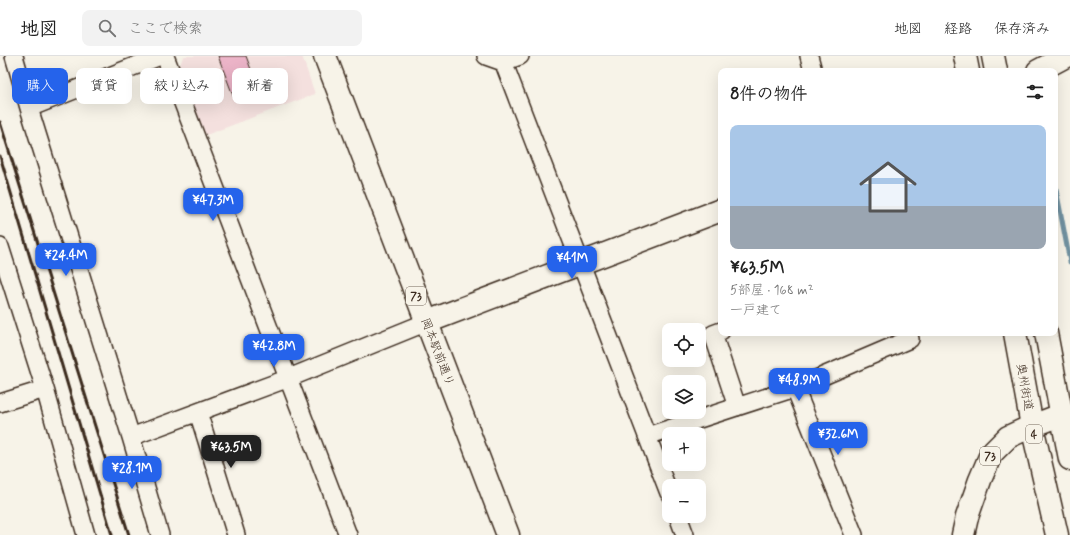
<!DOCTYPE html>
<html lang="ja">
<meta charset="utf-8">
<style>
body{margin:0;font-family:Mynerve,"Klee One",sans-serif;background:#f2f2f2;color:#222;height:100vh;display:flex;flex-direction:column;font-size:15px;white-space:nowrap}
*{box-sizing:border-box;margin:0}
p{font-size:13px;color:#767676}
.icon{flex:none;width:22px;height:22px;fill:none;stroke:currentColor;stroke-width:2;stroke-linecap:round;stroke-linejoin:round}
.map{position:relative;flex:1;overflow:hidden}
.side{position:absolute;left:718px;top:12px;width:340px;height:268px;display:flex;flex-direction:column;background:#fff;border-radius:8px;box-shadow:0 4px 16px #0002}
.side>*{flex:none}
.guide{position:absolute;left:12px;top:12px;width:380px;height:36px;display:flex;gap:8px}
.controls{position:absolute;left:662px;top:267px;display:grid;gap:8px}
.controls a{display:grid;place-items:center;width:44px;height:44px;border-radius:8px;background:#fff;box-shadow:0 4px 16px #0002;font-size:20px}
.price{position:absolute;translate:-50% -34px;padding:0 9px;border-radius:8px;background:#2563eb;color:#fff;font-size:13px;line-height:26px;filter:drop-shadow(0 1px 2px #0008)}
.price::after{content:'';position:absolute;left:50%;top:24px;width:12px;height:9px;margin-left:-6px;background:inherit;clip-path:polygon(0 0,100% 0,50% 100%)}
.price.current{background:#222;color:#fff}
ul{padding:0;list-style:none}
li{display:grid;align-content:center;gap:8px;height:212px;padding:0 12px}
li+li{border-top:1px solid #e0e0e0}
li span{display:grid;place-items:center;height:124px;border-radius:8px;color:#555}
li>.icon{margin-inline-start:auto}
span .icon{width:72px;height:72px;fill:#fffc;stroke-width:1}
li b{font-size:17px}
h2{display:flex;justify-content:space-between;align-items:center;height:48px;padding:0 12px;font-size:17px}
.chip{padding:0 14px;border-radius:8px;background:#fff;box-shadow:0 4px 16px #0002;font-size:14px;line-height:36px}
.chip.current{background:#2563eb;color:#fff}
header{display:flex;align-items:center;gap:24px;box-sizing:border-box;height:56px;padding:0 20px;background:#fff;border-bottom:1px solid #e0e0e0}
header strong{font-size:19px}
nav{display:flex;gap:22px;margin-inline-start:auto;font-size:14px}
.search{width:280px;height:36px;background:#f2f2f2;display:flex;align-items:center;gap:10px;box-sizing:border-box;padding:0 14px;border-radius:8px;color:#767676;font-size:15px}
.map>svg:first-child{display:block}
.built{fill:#f4e0de}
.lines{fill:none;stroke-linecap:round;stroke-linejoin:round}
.stream{stroke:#7191a0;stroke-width:5}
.building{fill:#ecb4c8;stroke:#3b2a1e}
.street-casing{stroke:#3b2a1e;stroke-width:20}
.secondary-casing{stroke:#3b2a1e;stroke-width:25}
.primary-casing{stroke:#3b2a1e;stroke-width:25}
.highway-casing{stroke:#3b2a1e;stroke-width:25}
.street{stroke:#f7f3e8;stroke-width:17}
.secondary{stroke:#f7f3e8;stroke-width:22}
.primary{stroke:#f7f3e8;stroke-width:22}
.highway{stroke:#f7f3e8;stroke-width:22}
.rail{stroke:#3b2a1e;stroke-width:3}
.labels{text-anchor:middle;stroke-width:3;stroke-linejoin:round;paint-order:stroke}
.shield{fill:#f7f3e8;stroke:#73665b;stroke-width:1}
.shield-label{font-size:11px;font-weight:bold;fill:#3b2a1e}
.street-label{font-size:12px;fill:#3b2a1e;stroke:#f7f3e8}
</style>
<header>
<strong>地図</strong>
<div class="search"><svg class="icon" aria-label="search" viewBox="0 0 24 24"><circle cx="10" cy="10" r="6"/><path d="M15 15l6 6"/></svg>ここで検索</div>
<nav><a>地図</a><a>経路</a><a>保存済み</a></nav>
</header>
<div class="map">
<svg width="1070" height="479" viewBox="0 0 1070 479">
<rect width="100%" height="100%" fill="#f7f3e8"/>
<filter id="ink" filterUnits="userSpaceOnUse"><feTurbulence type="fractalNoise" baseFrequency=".025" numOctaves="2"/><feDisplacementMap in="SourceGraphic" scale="8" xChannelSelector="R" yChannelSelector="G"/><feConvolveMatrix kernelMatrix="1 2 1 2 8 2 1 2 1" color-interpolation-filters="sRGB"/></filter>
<g filter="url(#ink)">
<path class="built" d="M185 0H302L315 38 206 79 179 12 183 1Z"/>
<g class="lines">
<path class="stream" d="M1055 128 1070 206"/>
</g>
<path class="building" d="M218 0H246L258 32 234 42Z"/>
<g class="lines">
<defs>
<path id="street" d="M14 0 29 52 131 381 160 479
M165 0 348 479
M486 0 503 6 520 0
M501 0 669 437
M809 0 813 15
M29 52 160 0
M0 191 45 333 86 479
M721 275 713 278 737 351
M795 332 854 479
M0 347 45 333
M198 356 236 479
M647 380 795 332 910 283 907 277
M131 381 289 322 427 266
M678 460 685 479"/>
<path id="secondary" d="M1038 15 1066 0
M427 266 721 154"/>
<path id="primary" d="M325 0 508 479
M963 479 967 461 980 424 991 398 1008 381 1032 370 1061 359"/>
<path id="highway" d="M965 0 968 15
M993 0 996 15
M1015 277 1032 370 1057 479
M1046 277 1070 403"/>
</defs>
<use href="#street" class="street-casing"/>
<use href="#secondary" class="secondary-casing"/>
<use href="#primary" class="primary-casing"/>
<use href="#highway" class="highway-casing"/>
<use href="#street" class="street"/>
<use href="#secondary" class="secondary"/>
<use href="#primary" class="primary"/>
<use href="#highway" class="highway"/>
<path class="rail" d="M0 66 129 479
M0 100 112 479"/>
</g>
</g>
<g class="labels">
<g class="shield">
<rect x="406" y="231" width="20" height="18" rx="3"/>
<rect x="1026" y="369" width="16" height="18" rx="3"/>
<rect x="980" y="391" width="20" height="18" rx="3"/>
</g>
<g class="shield-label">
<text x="416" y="244">73</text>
<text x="1034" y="382">4</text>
<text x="990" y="404">73</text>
</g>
<g class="street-label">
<text transform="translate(438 296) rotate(69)" y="4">岡本駅前通り</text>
<text transform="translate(1025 331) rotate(80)" y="4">奥州街道</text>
</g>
</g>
</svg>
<div class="controls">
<a><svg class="icon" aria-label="locate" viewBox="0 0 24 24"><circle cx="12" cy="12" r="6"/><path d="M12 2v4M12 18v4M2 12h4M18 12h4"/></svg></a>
<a><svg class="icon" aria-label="layers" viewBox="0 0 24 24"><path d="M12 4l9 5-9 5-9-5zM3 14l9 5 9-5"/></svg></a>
<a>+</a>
<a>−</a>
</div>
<b class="price" style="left:213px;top:166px">¥47.3M</b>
<b class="price" style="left:66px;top:221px">¥24.4M</b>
<b class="price" style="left:572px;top:224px">¥41M</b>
<b class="price" style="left:274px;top:312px">¥42.8M</b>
<b class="price" style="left:799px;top:346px">¥48.9M</b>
<b class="price" style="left:838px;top:400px">¥32.6M</b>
<b class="price current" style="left:231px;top:413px">¥63.5M</b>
<b class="price" style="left:132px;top:434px">¥28.1M</b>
<div class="guide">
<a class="chip current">購入</a>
<a class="chip">賃貸</a>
<a class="chip">絞り込み</a>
<a class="chip">新着</a>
</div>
<section class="side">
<h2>8件の物件<svg class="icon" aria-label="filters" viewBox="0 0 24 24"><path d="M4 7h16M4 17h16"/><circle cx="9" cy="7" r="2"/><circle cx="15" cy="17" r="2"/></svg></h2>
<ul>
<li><span style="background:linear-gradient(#a9c7e8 65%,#9aa5b1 0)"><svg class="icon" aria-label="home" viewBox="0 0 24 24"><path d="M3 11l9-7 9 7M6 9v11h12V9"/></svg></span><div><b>¥63.5M</b><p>5部屋 · 168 m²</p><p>一戸建て</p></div></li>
</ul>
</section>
</div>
